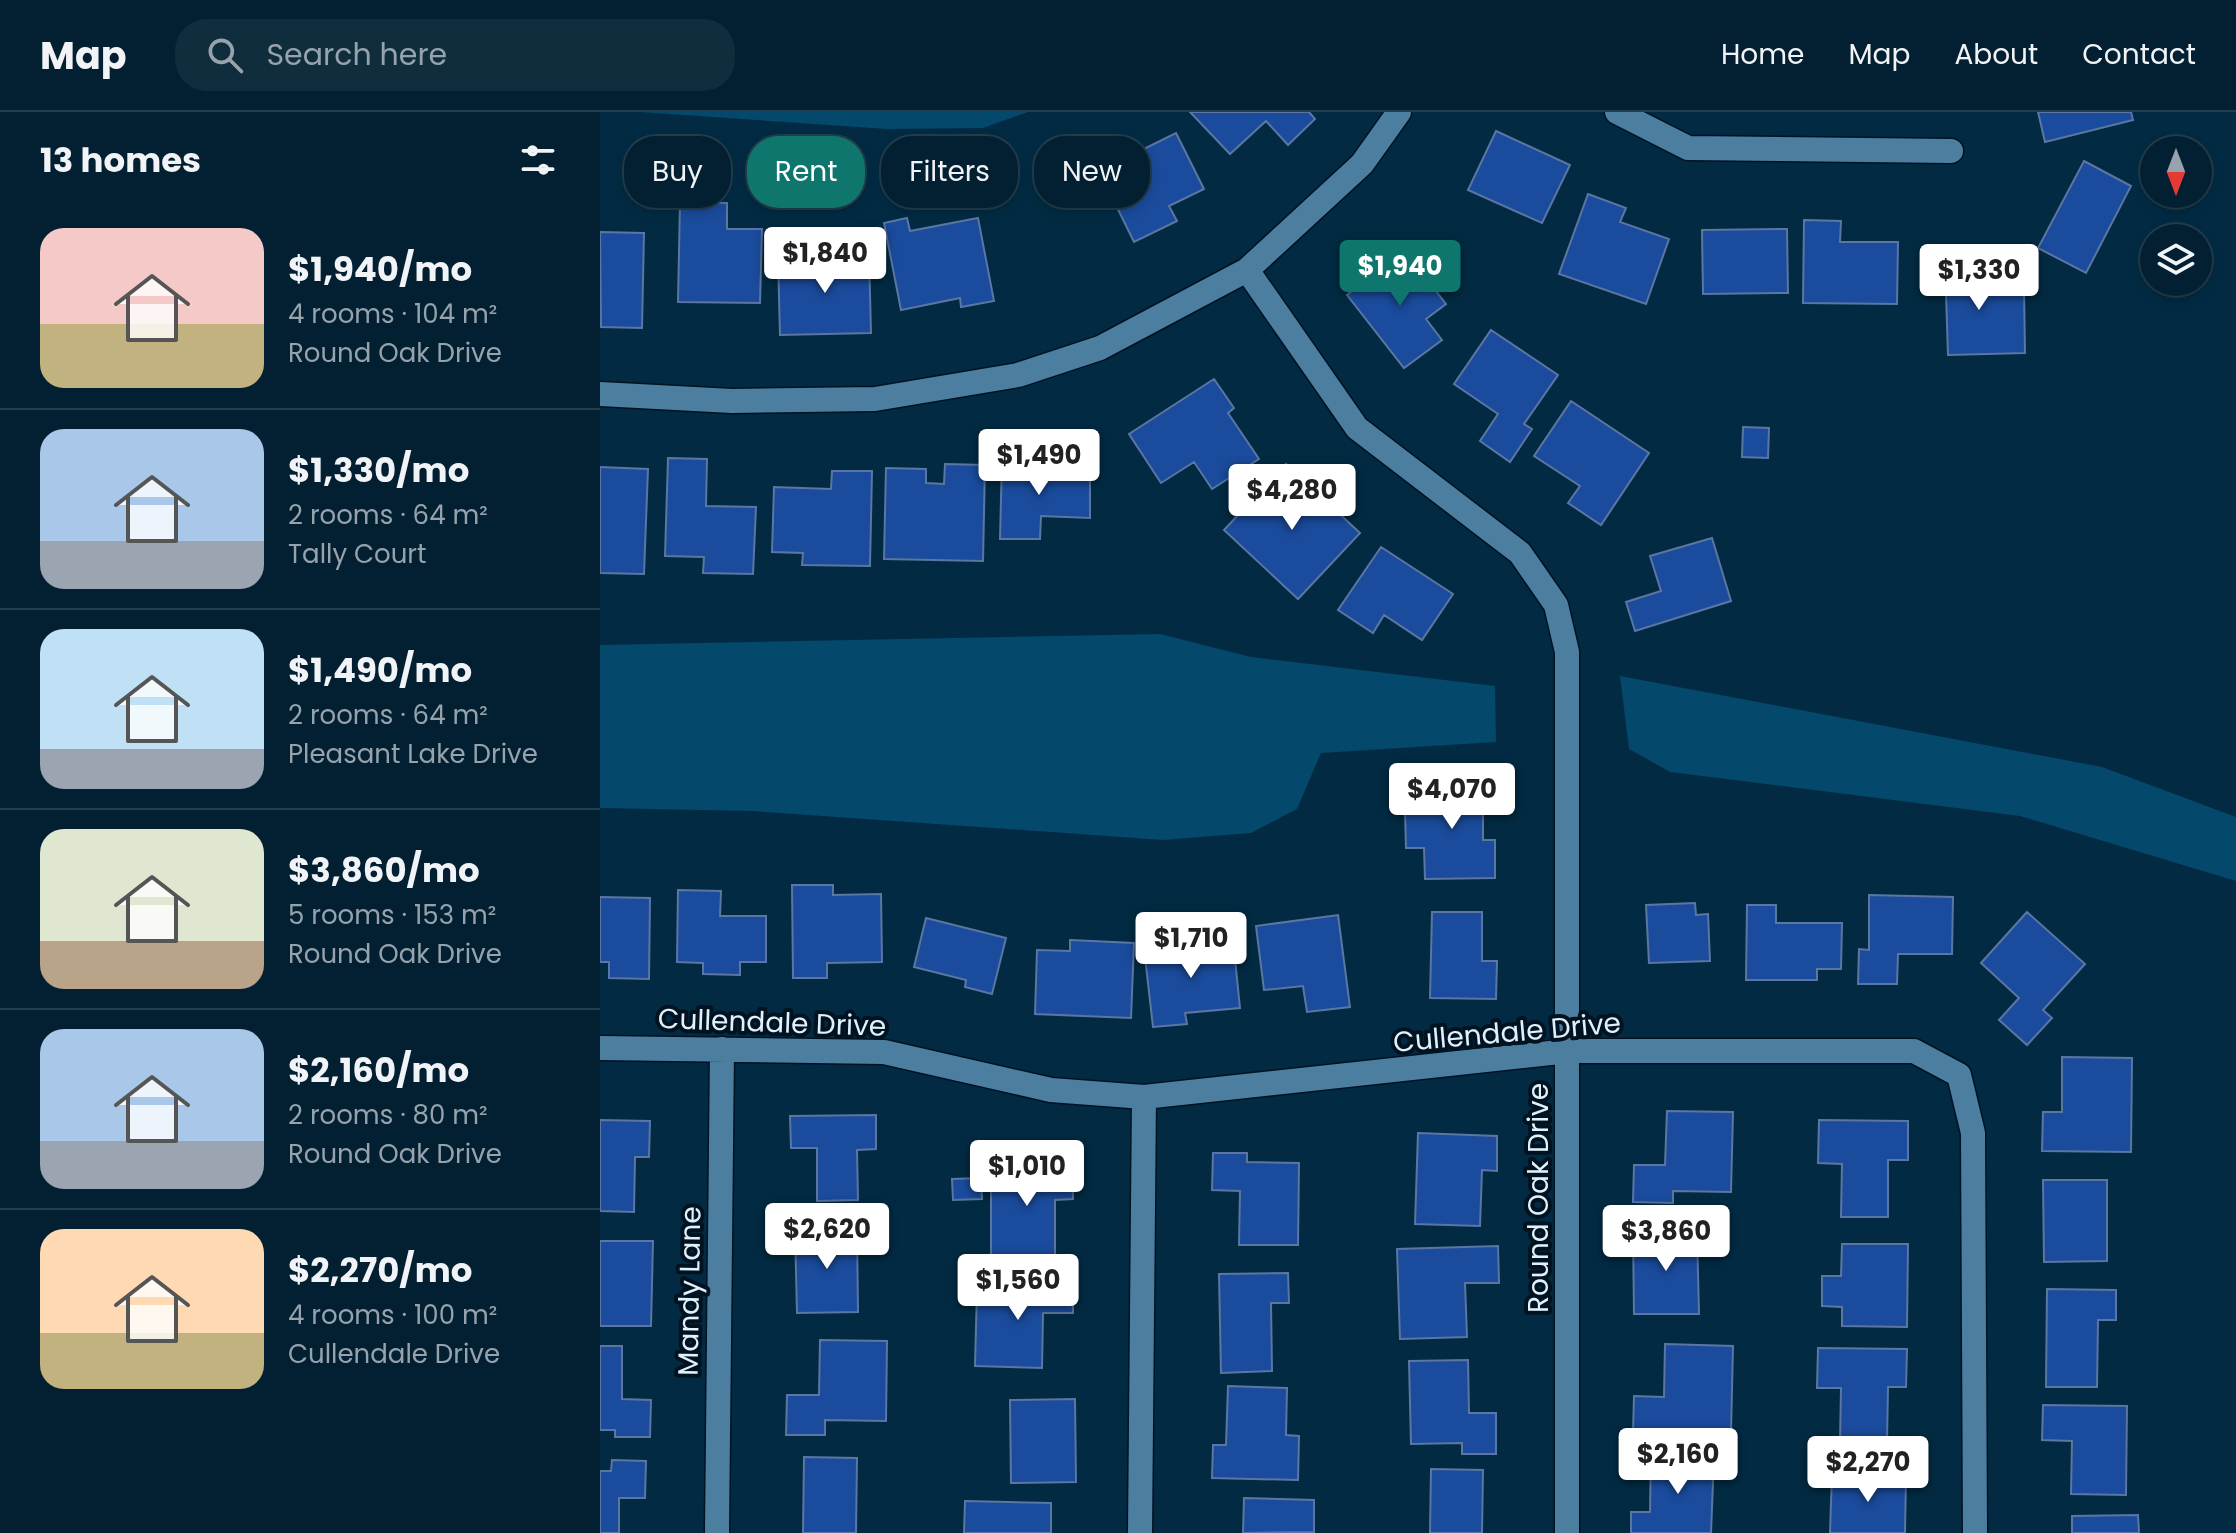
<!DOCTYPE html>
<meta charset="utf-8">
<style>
body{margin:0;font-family:Poppins,sans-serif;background:#102d3e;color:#f1f3f6;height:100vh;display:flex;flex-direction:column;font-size:30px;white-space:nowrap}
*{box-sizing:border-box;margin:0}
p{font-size:26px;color:#96a3ac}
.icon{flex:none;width:44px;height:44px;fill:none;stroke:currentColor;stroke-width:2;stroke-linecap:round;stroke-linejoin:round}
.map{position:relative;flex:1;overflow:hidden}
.details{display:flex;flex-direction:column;background:#022032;width:600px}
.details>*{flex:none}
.top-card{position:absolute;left:24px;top:24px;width:760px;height:72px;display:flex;gap:16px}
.needle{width:52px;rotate:180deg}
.fabs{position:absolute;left:1540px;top:24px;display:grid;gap:16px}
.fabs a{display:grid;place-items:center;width:72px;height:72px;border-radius:50%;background:#022032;box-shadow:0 4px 12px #0003,0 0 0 2px #233e4d;font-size:40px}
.price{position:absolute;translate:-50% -68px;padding:0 18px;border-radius:8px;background:#fff;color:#222;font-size:26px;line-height:52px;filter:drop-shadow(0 2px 4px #0008)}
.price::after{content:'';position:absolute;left:50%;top:48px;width:24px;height:18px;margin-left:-12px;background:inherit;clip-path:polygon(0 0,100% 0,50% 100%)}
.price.on{background:#0f766e;color:#fff}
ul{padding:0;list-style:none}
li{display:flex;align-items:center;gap:24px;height:200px;padding:0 40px}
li+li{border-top:2px solid #233e4d}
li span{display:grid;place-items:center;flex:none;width:224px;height:160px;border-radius:24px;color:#555}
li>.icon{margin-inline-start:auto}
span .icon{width:96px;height:96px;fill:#fffc;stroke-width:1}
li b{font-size:34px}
h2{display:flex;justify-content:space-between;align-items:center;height:96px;padding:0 40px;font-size:34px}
.pill{padding:0 28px;border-radius:32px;background:#022032;box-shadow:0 4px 12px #0003,0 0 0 2px #233e4d;font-size:28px;line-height:72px}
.pill.on{background:#0f766e;color:#fff}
header{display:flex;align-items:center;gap:48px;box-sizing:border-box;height:112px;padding:0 40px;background:#022032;border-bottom:2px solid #233e4d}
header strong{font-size:38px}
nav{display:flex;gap:44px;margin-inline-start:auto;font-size:28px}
.search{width:560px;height:72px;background:#102d3e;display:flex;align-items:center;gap:20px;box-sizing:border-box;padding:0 28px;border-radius:32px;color:#96a3ac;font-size:30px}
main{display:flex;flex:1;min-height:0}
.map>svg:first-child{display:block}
.water{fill:#04486b}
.building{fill:#1a4b9c;stroke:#5b76a2;stroke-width:2}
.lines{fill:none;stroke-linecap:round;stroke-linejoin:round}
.minor-casing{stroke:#001323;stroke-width:27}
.minor{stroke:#4c7ea0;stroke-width:24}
.labels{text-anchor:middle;stroke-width:8;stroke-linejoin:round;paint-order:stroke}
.street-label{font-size:28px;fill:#e1f1fc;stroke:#011320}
</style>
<header>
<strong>Map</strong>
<div class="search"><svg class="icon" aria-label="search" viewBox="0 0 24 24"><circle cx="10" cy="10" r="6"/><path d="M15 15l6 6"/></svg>Search here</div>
<nav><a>Home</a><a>Map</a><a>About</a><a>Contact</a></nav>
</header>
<main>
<section class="details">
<h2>13 homes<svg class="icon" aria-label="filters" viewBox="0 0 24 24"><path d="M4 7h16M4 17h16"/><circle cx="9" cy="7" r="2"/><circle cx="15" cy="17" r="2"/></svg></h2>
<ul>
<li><span style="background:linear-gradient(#f6c9c9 60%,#c2b280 0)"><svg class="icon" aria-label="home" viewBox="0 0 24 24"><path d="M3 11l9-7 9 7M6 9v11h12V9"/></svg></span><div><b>$1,940/mo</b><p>4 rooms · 104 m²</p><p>Round Oak Drive</p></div></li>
<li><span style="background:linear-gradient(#a9c7e8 70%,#9aa5b1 0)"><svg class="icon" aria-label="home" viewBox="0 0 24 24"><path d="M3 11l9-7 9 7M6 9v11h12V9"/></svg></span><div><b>$1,330/mo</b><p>2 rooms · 64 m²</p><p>Tally Court</p></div></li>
<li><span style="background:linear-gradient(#bfe0f5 75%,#9aa5b1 0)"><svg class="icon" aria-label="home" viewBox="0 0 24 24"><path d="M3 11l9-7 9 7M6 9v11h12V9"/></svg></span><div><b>$1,490/mo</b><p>2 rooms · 64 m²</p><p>Pleasant Lake Drive</p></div></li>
<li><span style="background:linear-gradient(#dfe7d0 70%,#b9a48a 0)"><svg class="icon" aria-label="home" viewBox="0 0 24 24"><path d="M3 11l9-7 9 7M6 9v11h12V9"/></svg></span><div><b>$3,860/mo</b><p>5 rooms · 153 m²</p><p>Round Oak Drive</p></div></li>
<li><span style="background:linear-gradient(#a9c7e8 70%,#9aa5b1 0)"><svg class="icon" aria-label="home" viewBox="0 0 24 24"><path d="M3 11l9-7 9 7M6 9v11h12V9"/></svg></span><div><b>$2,160/mo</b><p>2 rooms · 80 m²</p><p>Round Oak Drive</p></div></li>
<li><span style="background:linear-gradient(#ffd9b3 65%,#c2b280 0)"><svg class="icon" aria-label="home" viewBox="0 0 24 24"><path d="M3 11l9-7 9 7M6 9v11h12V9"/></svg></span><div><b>$2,270/mo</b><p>4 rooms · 100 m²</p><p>Cullendale Drive</p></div></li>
</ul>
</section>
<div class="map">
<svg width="1636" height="1421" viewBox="0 0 1636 1421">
<rect width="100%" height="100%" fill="#022b43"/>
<path class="water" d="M40 0H428L383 16 287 17Z
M560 522 651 545 895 574 896 630 721 641 697 697 651 721 563 728 153 699 0 696V533Z
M1020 564 1502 655 1636 705V769L1420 704 1070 660 1029 637Z"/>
<path class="building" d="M590 0H709L715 7 688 33 666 9 630 42Z
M1438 0H1531L1533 8 1445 30Z
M896 19 970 53 942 111 868 78Z
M576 21 604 77 569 94 577 109 534 130 499 59Z
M1484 49 1531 74 1486 161 1438 136Z
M988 82 1026 96 1020 110 1069 127 1046 192 959 162Z
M80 90 127 91V117H162L160 191 78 190Z
M307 106 310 119 378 106 394 189 361 195 360 186 301 198 284 111Z
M1204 108 1241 109 1240 130H1298L1297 192 1203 191Z
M1187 117 1188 181 1103 182 1102 118Z
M0 120 44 121 42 216 1 215Z
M804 138 846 192 826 207 842 228 804 256 747 183Z
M269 143 271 221 180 223 178 146Z
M1371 144 1372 177 1424 176 1425 241 1348 243 1346 182H1334L1333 145Z
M891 218 958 263 924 312 932 317 910 350 880 329 898 302 854 272Z
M614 267 634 296 628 301 659 347 612 377 594 350 561 371 529 322Z
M971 289 1049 341 1001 413 968 391 980 374 934 344Z
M1143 315 1169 316 1168 346 1142 345Z
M68 346 107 347 106 394 156 395 153 462 103 461 104 445 65 444Z
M402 347H439L438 359 490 360V406L441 404 440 427H400Z
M345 352 385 353 383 449 284 447 286 356 326 357V371L344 372Z
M686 352 760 421 698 487 624 418Z
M0 355 48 357 44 462 0 461Z
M232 359H272L270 454 202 453 203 441 172 440 174 375 231 377Z
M1112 426 1131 489 1035 519 1026 490 1061 479 1050 444Z
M781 435 853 482 822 528 784 503 773 521 738 498Z
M824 668H883V728H895V766L825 767 824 736H806L805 700H825Z
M192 773H233V783L281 782 282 850 227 851V866H193Z
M78 778 121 779 120 804H166V850H140V863L103 862V851L77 850Z
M1269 783 1353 785 1352 842H1298L1297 872H1258L1259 837 1269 838Z
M0 785 50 786 49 867 9 866V850H0Z
M1095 791 1096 803 1108 802 1110 849 1049 851 1046 793Z
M1147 793H1176V811H1242L1241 857H1217V868H1146Z
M832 800H882V849H897L896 887 830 886Z
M1427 800 1485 852 1443 898 1452 906 1427 933 1399 908 1419 886 1381 851Z
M738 803 750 895 707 900 703 874 664 878 656 814Z
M326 806 406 826 392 882 365 875 366 868 314 855Z
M633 827 640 896 585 901 587 912 553 915 544 836Z
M470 828 534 831 531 906 435 902 437 838 470 839Z
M1462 945 1532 946 1531 1040 1442 1039 1443 1000H1462Z
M1067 999 1133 1000 1131 1080 1073 1079V1091L1033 1090 1034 1053H1065Z
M276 1003V1037L257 1038 258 1088 217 1089V1036H191L190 1004Z
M0 1008 50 1009 49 1045H35L34 1100 0 1099Z
M1219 1008 1308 1009V1048H1288V1105H1241L1242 1052 1218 1051Z
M818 1021 897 1024V1059L882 1058 880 1114 815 1112Z
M613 1041H647V1050L699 1051 698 1133H639L640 1079 612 1078Z
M472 1051 473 1087 455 1088V1146H391V1052Z
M381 1066 382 1087 353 1088 352 1067Z
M1443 1068H1507V1149L1444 1150Z
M257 1117 258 1200 197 1201 195 1118Z
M1097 1120 1099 1202H1034L1033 1121Z
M0 1129H53L51 1214H0Z
M1242 1132H1308L1307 1215 1242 1214V1195L1222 1194V1164H1241Z
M898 1134 899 1171H865L867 1225 800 1227 797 1137Z
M688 1161 689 1191H671L672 1259 621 1261 619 1162Z
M435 1165H473V1201H443L442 1256 375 1254 377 1177 435 1178Z
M1447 1177 1516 1178V1208H1498L1497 1275H1446Z
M220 1228 287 1229 286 1309 225 1308V1323H186L187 1283H219Z
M1065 1232 1133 1234 1131 1321 1033 1320 1034 1284 1064 1285Z
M0 1234H22V1287L51 1288 50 1325H15V1318H0Z
M1218 1236 1307 1237 1306 1275H1288L1287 1330H1240L1241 1276H1217Z
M868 1248 869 1301H896V1342H862V1331L811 1332 809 1249Z
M628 1274 687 1276 686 1323 699 1324 698 1368 612 1366 613 1333H626Z
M475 1287 476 1370 411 1371 410 1288Z
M1443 1293 1527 1294 1526 1383 1471 1382 1472 1329 1442 1328Z
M1051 1342 1114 1345 1111 1421H1031V1400H1050Z
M204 1345 257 1346 256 1421H203Z
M12 1348 46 1349 45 1386H19V1421H0V1359H11Z
M831 1357 883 1358 882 1421H830Z
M1232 1361 1306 1363 1305 1421H1230Z
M644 1386 714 1388V1420L643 1421Z
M365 1389 451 1391V1421H364Z
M1538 1403 1539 1421H1472V1404Z"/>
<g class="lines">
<defs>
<path id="minor" d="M1017 0 1088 36 1351 39
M647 158 757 316 920 441 956 493 967 540V1421
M0 282 132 289 275 287 418 263 500 236 647 158 762 52 799 0
M0 936 284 940 451 978 544 985 969 939H1314L1359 963 1373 1021 1375 1421
M117 1421 122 937
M540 1421 544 985"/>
</defs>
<use href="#minor" class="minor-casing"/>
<use href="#minor" class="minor"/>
</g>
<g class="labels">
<g class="street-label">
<text transform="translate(172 910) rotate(2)" y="10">Cullendale Drive</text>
<text transform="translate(907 920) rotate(-5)" y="10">Cullendale Drive</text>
<text transform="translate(938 1086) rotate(-90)" y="10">Round Oak Drive</text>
<text transform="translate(89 1179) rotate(-89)" y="10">Mandy Lane</text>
</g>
</g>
</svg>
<div class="fabs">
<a><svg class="needle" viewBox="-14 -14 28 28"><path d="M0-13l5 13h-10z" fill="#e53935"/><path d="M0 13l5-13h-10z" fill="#96a3ac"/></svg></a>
<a><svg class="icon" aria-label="layers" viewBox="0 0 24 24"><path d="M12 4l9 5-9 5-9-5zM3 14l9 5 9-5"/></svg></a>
</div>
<b class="price" style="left:225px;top:183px">$1,840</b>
<b class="price on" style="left:800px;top:196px">$1,940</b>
<b class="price" style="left:1379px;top:200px">$1,330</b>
<b class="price" style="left:439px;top:385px">$1,490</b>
<b class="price" style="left:692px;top:420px">$4,280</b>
<b class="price" style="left:852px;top:719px">$4,070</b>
<b class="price" style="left:591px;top:868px">$1,710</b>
<b class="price" style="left:427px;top:1096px">$1,010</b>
<b class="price" style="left:227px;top:1159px">$2,620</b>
<b class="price" style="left:1066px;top:1161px">$3,860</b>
<b class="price" style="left:418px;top:1210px">$1,560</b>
<b class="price" style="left:1078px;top:1384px">$2,160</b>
<b class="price" style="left:1268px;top:1392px">$2,270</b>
<div class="top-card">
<a class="pill">Buy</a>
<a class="pill on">Rent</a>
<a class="pill">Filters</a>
<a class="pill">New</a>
</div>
</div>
</main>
